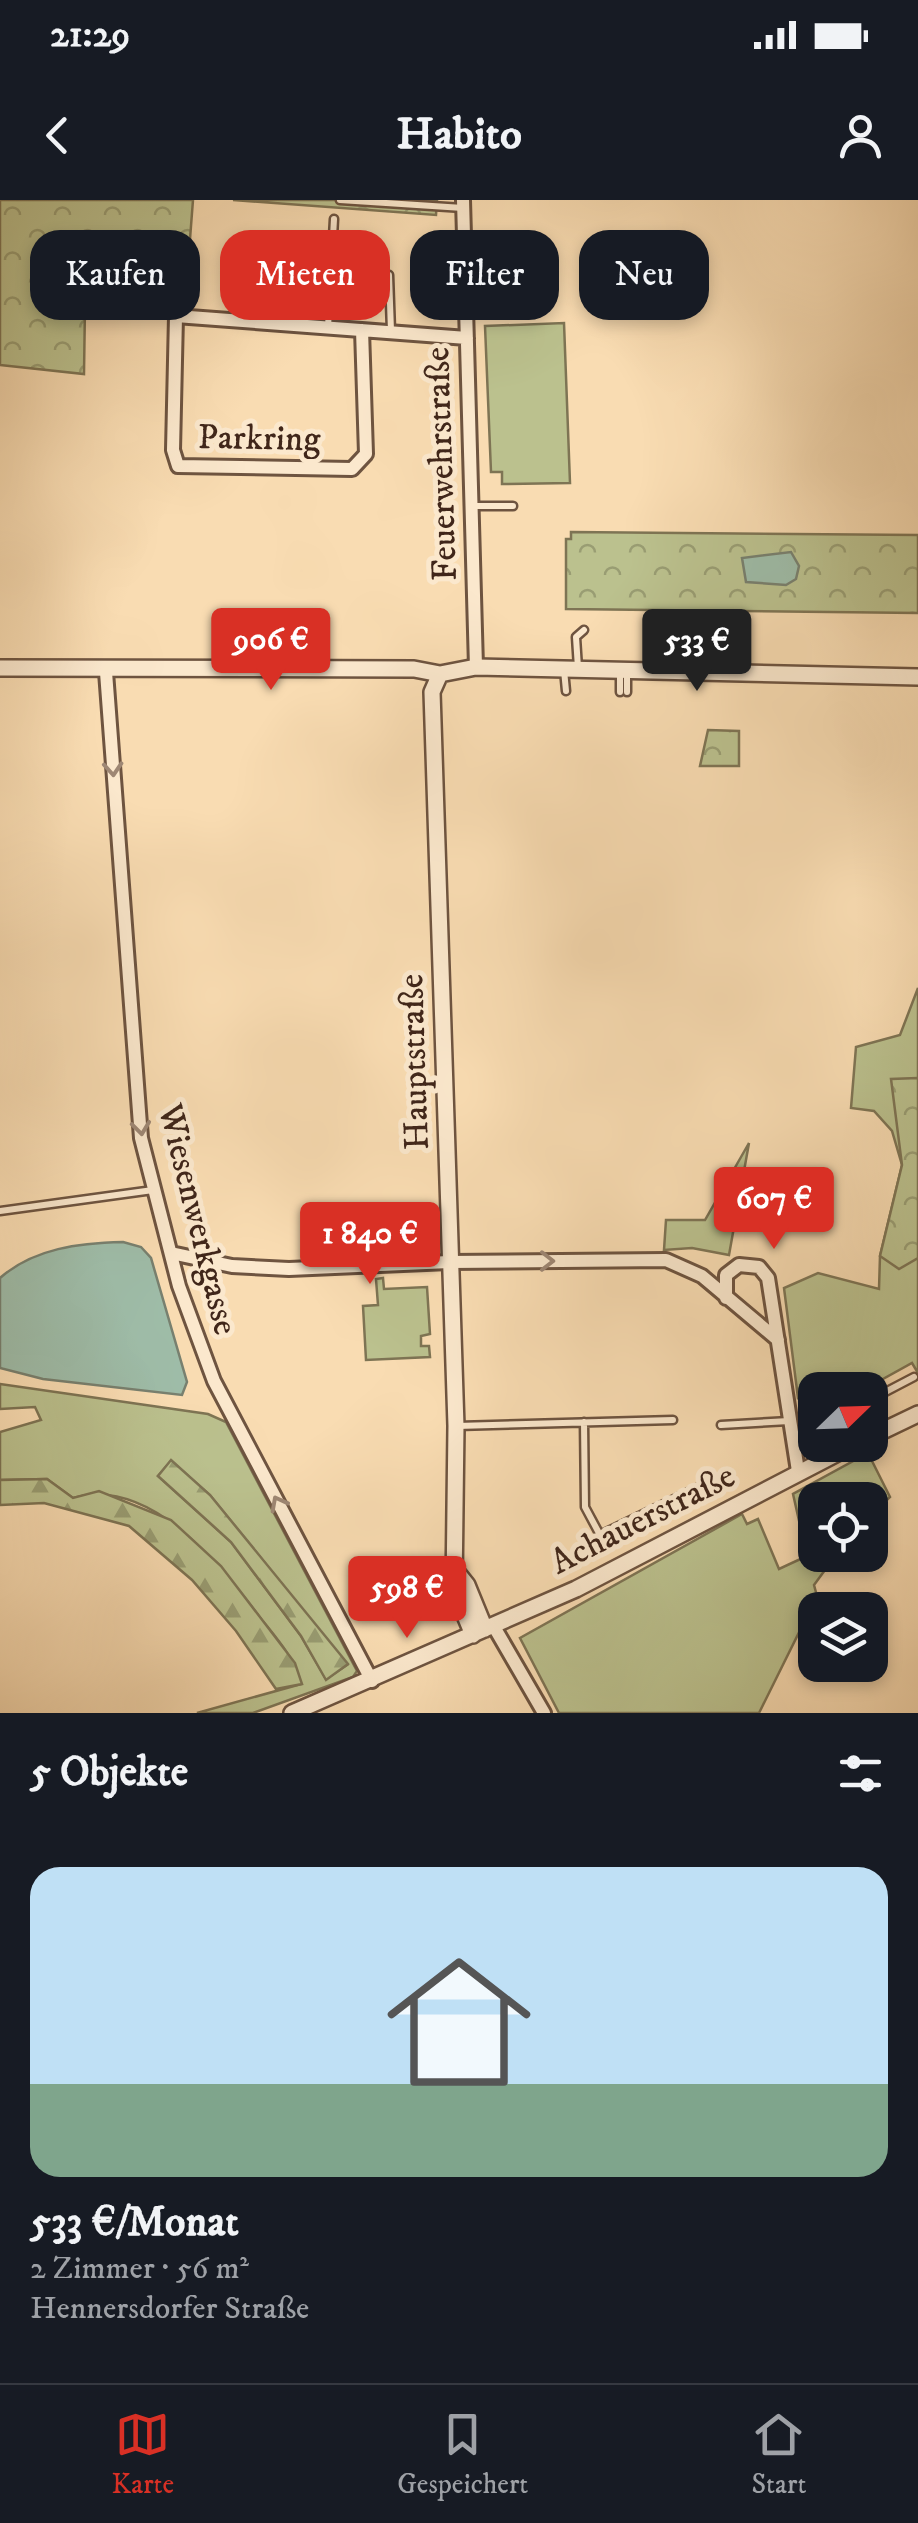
<!DOCTYPE html>
<html lang="de">
<meta charset="utf-8">
<style>
body{margin:0;font-family:"IM FELL DW Pica",serif;background:#242831;color:#f1f3f6;height:100vh;display:flex;flex-direction:column;font-size:38px;white-space:nowrap}
*{box-sizing:border-box;margin:0}
p{font-size:32px;color:#9ea1a6}
.icon{flex:none;width:55px;height:55px;fill:none;stroke:currentColor;stroke-width:2;stroke-linecap:round;stroke-linejoin:round}
.map{position:relative;height:1513px;overflow:hidden}
.drawer{display:flex;flex-direction:column;background:#171b24;flex:1}
.drawer>*{flex:none}
.hud{position:absolute;left:30px;top:30px;width:860px;height:90px;display:flex;gap:20px}
.needle{width:65px;rotate:67deg}
.buttons{position:absolute;left:798px;top:1172px;display:grid;gap:20px}
.buttons a{display:grid;place-items:center;width:90px;height:90px;border-radius:20px;background:#171b24;box-shadow:0 5px 15px #0003;font-size:50px}
.price{position:absolute;translate:-50% -85px;padding:0 22px;border-radius:10px;background:#d93025;color:#fff;font-size:32px;line-height:65px;filter:drop-shadow(0 2px 5px #0008)}
.price::after{content:'';position:absolute;left:50%;top:60px;width:30px;height:22px;margin-left:-15px;background:inherit;clip-path:polygon(0 0,100% 0,50% 100%)}
.price.on{background:#222;color:#fff}
ul{padding:0;list-style:none}
li{display:grid;align-content:center;gap:20px;height:530px;padding:0 30px}
li span{display:grid;place-items:center;height:310px;border-radius:30px;color:#555}
li>.icon{margin-inline-start:auto}
span .icon{width:180px;height:180px;fill:#fffc;stroke-width:1}
li b{font-size:42px}
h2{display:flex;justify-content:space-between;align-items:center;height:120px;padding:0 30px;font-size:42px}
.pill{padding:0 35px;border-radius:30px;background:#171b24;box-shadow:0 5px 15px #0003;font-size:35px;line-height:90px}
.pill.on{background:#d93025;color:#fff}
.status{display:flex;justify-content:space-between;align-items:center;height:70px;padding:0 50px;background:#171b24;direction:ltr}
.status svg{height:28px;fill:currentColor}
header{display:flex;justify-content:space-between;align-items:center;height:130px;padding:0 30px;background:#171b24;font-size:45px;font-weight:700}
.menu{display:flex;justify-content:space-around;align-items:center;height:140px;border-top:2px solid #363941;background:#171b24;font-size:28px;color:#9ea1a6}
.menu a{display:grid;justify-items:center;gap:5px}
.menu .on{color:#d93025}
.map>svg:first-child{display:block}
.grass{fill:#bbc18e;stroke:#7e7454;stroke-width:2.5;fill-rule:evenodd}
.forest{fill:url(#forest-firs);stroke:#7e7454;stroke-width:2.5}
.park{fill:url(#park-crowns);stroke:#7e7454;stroke-width:2.5}
.water{fill:#9ebca8;stroke:#78806f;stroke-width:2.5}
.lines{fill:none;stroke-linecap:round;stroke-linejoin:round}
.service-casing{stroke:#6e5440;stroke-width:11}
.minor-casing{stroke:#6e5440;stroke-width:18}
.tertiary-casing{stroke:#6e5440;stroke-width:20}
.service{stroke:#fbe8cd;stroke-width:6}
.minor{stroke:#fbe8cd;stroke-width:12}
.tertiary{stroke:#fbe8cd;stroke-width:15}
.oneway{stroke:#9e8774}
.labels{text-anchor:middle;stroke-width:10;stroke-linejoin:round;paint-order:stroke}
.street-label{font-size:35px;fill:#40261a;stroke:#fbe8cd}
</style>
<div class="status"><b>21:29</b><svg viewBox="0 0 49 12"><path d="M0 12V9h3v3zM5 12V6h3v6zM10 12V3h3v9zM15 12V0h3v12zM26 1h20v11H26zM47 4h2v5h-2z"/></svg></div>
<header><svg class="icon" aria-label="back" viewBox="0 0 24 24"><path d="M15 5l-7 7 7 7"/></svg>Habito<svg class="icon" aria-label="person" viewBox="0 0 24 24"><circle cx="12" cy="8" r="4"/><path d="M4 21q1-7 8-7t8 7"/></svg></header>
<div class="map">
<svg width="918" height="1513" viewBox="0 0 918 1513">
<defs>
<pattern id="forest-firs" width="22" height="20" patternUnits="userSpaceOnUse" patternTransform="scale(2.5)"><rect width="22" height="20" fill="#bbc18e"/><path d="M5 1l3.5 6h-7zM16 11l3.5 6h-7z" fill="#999d73"/></pattern>
<pattern id="park-crowns" width="20" height="18" patternUnits="userSpaceOnUse" patternTransform="scale(2.5)"><rect width="20" height="18" fill="#bbc18e"/><path d="M2 6a3 3 0 1 1 6 0M12 15a3 3 0 1 1 6 0" fill="none" stroke="#999d73"/></pattern>
</defs>
<rect width="100%" height="100%" fill="#f9dcb2"/>
<filter id="stains"><feTurbulence type="fractalNoise" baseFrequency=".002" numOctaves="4"/><feColorMatrix values="0 0 0 0 .2 0 0 0 0 .09 0 0 0 0 .02 0 0 0 .5 -.17"/></filter>
<radialGradient id="worn" r=".72"><stop offset=".6" stop-color="#630" stop-opacity="0"/><stop offset="1" stop-color="#630" stop-opacity=".3"/></radialGradient>
<path class="grass" d="M564 123 570 283 502 284V272H491L485 126Z
M918 788V1173L912 1163 863 1190H838L832 1184 798 1198 784 1088 818 1073 879 1089 880 1056 902 965 892 931 874 911 851 908 856 847 900 835Z
M749 943 729 1055 692 1048 664 1050 666 1020H705Z
M383 1078 384 1089 427 1087 430 1134 421 1136V1146H429L430 1157 366 1160 363 1106 378 1105 376 1079Z
M0 1184 208 1214 226 1222 357 1471 353 1477 253 1513H197L301 1484C295 1459 278 1440 262 1420 220 1365 151 1276 73 1298L47 1279 0 1280V1232L41 1220 35 1207 0 1209ZM171 1261 210 1295 347 1465 326 1479 301 1436 231 1342 158 1276Z
M868 1253 890 1297 870 1316V1300H815V1355H836L814 1385 817 1396 759 1513H559L520 1438 742 1314 747 1324 758 1319 779 1369 807 1356 793 1294Z"/>
<path class="forest" d="M171 1260 210 1295 348 1464 326 1480 301 1436 231 1342 158 1276Z
M47 1279 73 1298 99 1291 171 1320 221 1366 295 1463 302 1484 276 1489 236 1431 192 1380 129 1326 44 1303 0 1305V1280Z"/>
<path class="park" d="M0 0H193L185 104 85 105 84 174 0 165Z
M233 0H437L436 15Z
M571 332 918 335V413L566 409V339H571Z
M708 530 739 531V566H700Z
M918 878V1058L899 1069 880 1056 902 965 891 879Z"/>
<path class="water" d="M791 352 799 366 796 379 786 385 746 382 742 358Z
M123 1042 141 1047 151 1058 187 1182 182 1195 43 1179 0 1168V1078C34 1048 80 1043 123 1042Z"/>
<g class="lines">
<defs>
<path id="service" d="M340 0 463 8
M389 75 391 131
M271 123 276 38
M328 127 334 19
M473 306H513
M578 468 576 437 584 430
M564 470 566 491
M620 492V472
M627 492V472
M0 1011 153 990
M870 1200 914 1177
M584 1222 585 1307 600 1335 697 1288
M721 1225 789 1221
M457 1226 673 1220"/>
<path id="minor" d="M463 0 476 467
M362 130 366 254 352 269 178 266 173 250 176 116 467 138
M106 472 141 938 179 1086 214 1181 372 1481
M171 1053 232 1066 289 1069 449 1062 666 1060 702 1076 778 1140
M726 1098V1075L739 1065 759 1067 768 1078 798 1271
M493 1425 544 1513"/>
<path id="tertiary" d="M0 468 414 469 440 474 476 467 918 477
M440 474 432 492 456 1226 454 1389 473 1435
M870 1237 918 1214
M455 1370 467 1385 485 1429
M292 1513 576 1389 853 1245"/>
</defs>
<use href="#service" class="service-casing"/>
<use href="#minor" class="minor-casing"/>
<use href="#tertiary" class="tertiary-casing"/>
<use href="#service" class="service"/>
<use href="#minor" class="minor"/>
<use href="#tertiary" class="tertiary"/>
</g>
<defs><path id="oneway-chevron" d="M-2-3.5L2.5 0L-2 3.5" fill="none" stroke-width="1.6" stroke-linecap="round" stroke-linejoin="round" transform="scale(2.5)"/></defs>
<g class="oneway">
<use href="#oneway-chevron" transform="translate(113 569) rotate(86)"/>
<use href="#oneway-chevron" transform="translate(141 928) rotate(83)"/>
<use href="#oneway-chevron" transform="translate(547 1061)"/>
<use href="#oneway-chevron" transform="translate(278 1303) rotate(-118)"/>
</g>
<g class="labels">
<g class="street-label">
<text transform="translate(259 237) rotate(1)" y="12">Parkring</text>
<text transform="translate(440 264) rotate(-92)" y="12">Feuerwehrstraße</text>
<text transform="translate(413 862) rotate(-92)" y="12">Hauptstraße</text>
<text transform="translate(199 1019) rotate(76)" y="12">Wiesenwerkgasse</text>
<text transform="translate(642 1318) rotate(-27)" y="12">Achauerstraße</text>
</g>
</g>
<rect width="100%" height="100%" filter="url(#stains)"/>
<rect width="100%" height="100%" fill="url(#worn)"/>
</svg>
<div class="buttons">
<a><svg class="needle" viewBox="-14 -14 28 28"><path d="M0-13l5 13h-10z" fill="#e53935"/><path d="M0 13l5-13h-10z" fill="#9ea1a6"/></svg></a>
<a><svg class="icon" aria-label="locate" viewBox="0 0 24 24"><circle cx="12" cy="12" r="6"/><path d="M12 2v4M12 18v4M2 12h4M18 12h4"/></svg></a>
<a><svg class="icon" aria-label="layers" viewBox="0 0 24 24"><path d="M12 4l9 5-9 5-9-5zM3 14l9 5 9-5"/></svg></a>
</div>
<b class="price" style="left:271px;top:493px">906 €</b>
<b class="price on" style="left:697px;top:494px">533 €</b>
<b class="price" style="left:774px;top:1052px">607 €</b>
<b class="price" style="left:370px;top:1087px">1 840 €</b>
<b class="price" style="left:407px;top:1441px">598 €</b>
<div class="hud">
<a class="pill">Kaufen</a>
<a class="pill on">Mieten</a>
<a class="pill">Filter</a>
<a class="pill">Neu</a>
</div>
</div>
<section class="drawer">
<h2>5 Objekte<svg class="icon" aria-label="filters" viewBox="0 0 24 24"><path d="M4 7h16M4 17h16"/><circle cx="9" cy="7" r="2"/><circle cx="15" cy="17" r="2"/></svg></h2>
<ul>
<li><span style="background:linear-gradient(#bfe0f5 70%,#7fa58c 0)"><svg class="icon" aria-label="home" viewBox="0 0 24 24"><path d="M3 11l9-7 9 7M6 9v11h12V9"/></svg></span><div><b>533 €/Monat</b><p>2 Zimmer · 56 m²</p><p>Hennersdorfer Straße</p></div></li>
</ul>
</section>
<nav class="menu">
<a class="on"><svg class="icon" aria-label="map" viewBox="0 0 24 24"><path d="M3 6l6-2 6 2 6-2v14l-6 2-6-2-6 2zM9 4v14M15 6v14"/></svg>Karte</a>
<a><svg class="icon" aria-label="saved" viewBox="0 0 24 24"><path d="M7 4h10v16l-5-4-5 4z"/></svg>Gespeichert</a>
<a><svg class="icon" aria-label="home" viewBox="0 0 24 24"><path d="M3 11l9-7 9 7M6 9v11h12V9"/></svg>Start</a>
</nav>
